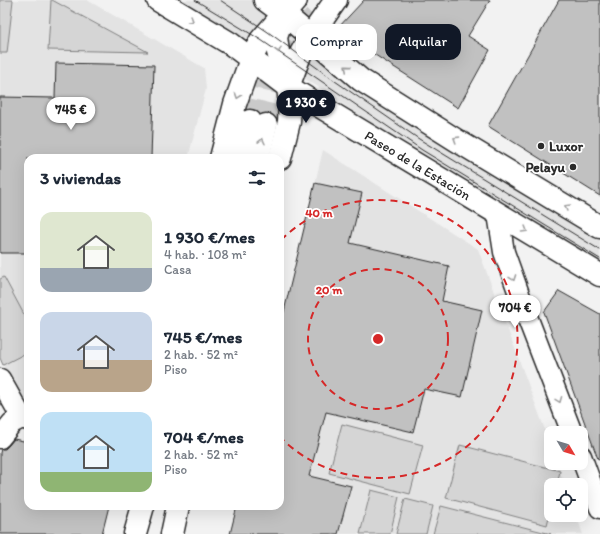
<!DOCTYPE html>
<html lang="es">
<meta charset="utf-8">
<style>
body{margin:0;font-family:Itim,sans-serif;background:#f2f2f3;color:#1f2937;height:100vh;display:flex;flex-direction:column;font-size:15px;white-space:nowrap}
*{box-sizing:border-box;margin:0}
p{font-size:13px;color:#747a83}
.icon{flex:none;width:22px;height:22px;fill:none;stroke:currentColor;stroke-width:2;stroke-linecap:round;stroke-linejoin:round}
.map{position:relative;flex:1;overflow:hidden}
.details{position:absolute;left:24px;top:154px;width:260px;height:356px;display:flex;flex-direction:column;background:#fff;border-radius:12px;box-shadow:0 4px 16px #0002}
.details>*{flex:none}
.hud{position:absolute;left:296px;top:24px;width:244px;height:36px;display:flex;gap:8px}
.needle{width:26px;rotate:128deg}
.tools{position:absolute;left:544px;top:426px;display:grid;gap:8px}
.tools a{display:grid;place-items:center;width:44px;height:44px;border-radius:8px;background:#fff;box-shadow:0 4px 16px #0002;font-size:20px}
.price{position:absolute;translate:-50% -34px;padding:0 9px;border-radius:14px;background:#fff;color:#222;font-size:13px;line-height:26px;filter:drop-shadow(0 1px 2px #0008)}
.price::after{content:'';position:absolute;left:50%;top:24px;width:12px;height:9px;margin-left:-6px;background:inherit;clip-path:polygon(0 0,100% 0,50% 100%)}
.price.active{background:#111827;color:#fff}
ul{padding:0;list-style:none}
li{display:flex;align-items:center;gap:12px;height:100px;padding:0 16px}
li span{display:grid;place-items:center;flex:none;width:112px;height:80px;border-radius:12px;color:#555}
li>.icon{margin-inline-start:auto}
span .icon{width:48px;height:48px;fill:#fffc;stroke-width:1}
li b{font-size:17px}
h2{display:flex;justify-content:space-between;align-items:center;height:48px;padding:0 16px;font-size:17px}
.pill{padding:0 14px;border-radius:12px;background:#fff;box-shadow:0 4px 16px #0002;font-size:14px;line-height:36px}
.pill.active{background:#111827;color:#fff}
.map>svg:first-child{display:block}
.built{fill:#e3e3e3}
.green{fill:#d5d5d5;stroke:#808080}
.building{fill:#c1c1c1;stroke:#2b2b2b}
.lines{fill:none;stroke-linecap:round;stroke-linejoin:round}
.primary-tunnel{stroke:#cacaca;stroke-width:22;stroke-dasharray:22 11;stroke-linecap:butt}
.minor-casing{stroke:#2b2b2b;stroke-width:23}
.tertiary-casing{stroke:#2b2b2b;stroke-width:25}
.secondary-casing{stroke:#2b2b2b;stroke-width:25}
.primary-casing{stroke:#2b2b2b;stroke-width:25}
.minor{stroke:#fff;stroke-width:20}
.tertiary{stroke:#fff;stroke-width:22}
.secondary{stroke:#fff;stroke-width:22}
.primary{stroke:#fff;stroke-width:22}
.tram{stroke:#2b2b2b;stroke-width:1}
.oneway{stroke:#a0a0a0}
.ring{fill:none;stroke:#d62828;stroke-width:2;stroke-dasharray:7 5}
.poi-dot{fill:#2b2b2b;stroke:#fff;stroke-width:1.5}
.labels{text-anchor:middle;stroke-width:3.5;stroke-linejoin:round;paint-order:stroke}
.poi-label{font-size:14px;font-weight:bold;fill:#2b2b2b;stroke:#fff;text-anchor:start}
.street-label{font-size:14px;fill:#2b2b2b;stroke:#fff}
.centre{fill:#d62828;stroke:#fff;stroke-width:2}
.ring-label{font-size:12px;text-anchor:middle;font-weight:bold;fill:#d62828;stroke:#fff;stroke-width:3.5;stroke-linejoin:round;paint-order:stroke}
</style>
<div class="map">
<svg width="600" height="534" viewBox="0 0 600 534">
<rect width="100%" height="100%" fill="#f2f2f2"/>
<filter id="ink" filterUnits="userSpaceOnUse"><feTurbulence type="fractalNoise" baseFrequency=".025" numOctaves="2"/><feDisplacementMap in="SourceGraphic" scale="8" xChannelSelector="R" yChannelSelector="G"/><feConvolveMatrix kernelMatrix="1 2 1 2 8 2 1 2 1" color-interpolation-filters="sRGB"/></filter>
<g filter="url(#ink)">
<path class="built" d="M0 0H87L204 68 206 89 188 158H28V410L3 365 0 360Z
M176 0H252L272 12 433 136 600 239V269L418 156 317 86Z
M323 150 478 249 551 446V463H557L565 485H551V515H576L583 534H230L237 506H280V328Z"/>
<path class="green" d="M0 0H13L7 53H0Z
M51 0H52L148 52 48 50Z
M4 277 28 322V352L3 365 0 358V279Z
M342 424 423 445 410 494 329 473Z
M460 445 560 471 557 485H551V509L547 525 446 498Z
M371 490 399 497 390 534H360Z
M405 499 433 506 426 534H396Z
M441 506 551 534H433Z"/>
<path class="building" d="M364 0H490L468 36 490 50 458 108 336 30Z
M559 0H600V196L488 126Z
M56 63 154 65 151 158H28V253H0V97L55 98Z
M315 183 362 193 350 243 449 266 442 301 482 310 462 397 424 389 413 432 326 412 309 476 351 486 338 534H230L237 506H280V328Z
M559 291 600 314V458L598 459 544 312Z
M14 439 28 442V506H109L102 534H0V453L1 449H5L9 445Z"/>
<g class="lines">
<path class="primary-tunnel" d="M250 121 261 72 271 52
M266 125 277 77 296 36 315 17"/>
<defs>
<path id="minor" d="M498 214 504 252 528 319 572 433
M0 379 22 418 28 420
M0 438 12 423 22 418
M581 456 600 508"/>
<path id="tertiary" d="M288 87 300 55 310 37 336 0
M221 158 235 104 251 59 261 40 296 0
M280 158 289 122 290 104 288 87 278 52 276 37 283 17"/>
<path id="secondary" d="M158 0 231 44 251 59
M265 0 284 14"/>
<g id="primary">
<path d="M284 14 361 80 456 140 600 227"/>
<path id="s1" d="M251 59 288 87 600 275"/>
<path d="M240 158 250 121"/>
<path d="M258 158 266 125"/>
<path d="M135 534 143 506"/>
<path d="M172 534 178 506"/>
</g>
</defs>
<use href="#minor" class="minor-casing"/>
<use href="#tertiary" class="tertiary-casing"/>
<use href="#secondary" class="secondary-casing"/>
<use href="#primary" class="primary-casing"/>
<use href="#minor" class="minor"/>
<use href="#tertiary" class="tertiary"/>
<use href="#secondary" class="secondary"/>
<use href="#primary" class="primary"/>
<path class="tram" d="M195 0 261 40 422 150 600 259
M220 0 268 32 335 81 419 139 600 250"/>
</g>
<defs><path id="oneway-chevron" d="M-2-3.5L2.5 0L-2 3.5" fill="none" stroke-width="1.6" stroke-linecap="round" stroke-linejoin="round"/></defs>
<g class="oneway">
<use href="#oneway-chevron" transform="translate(191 20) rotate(31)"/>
<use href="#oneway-chevron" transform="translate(278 50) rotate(78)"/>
<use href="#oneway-chevron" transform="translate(347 68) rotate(-140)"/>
<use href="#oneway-chevron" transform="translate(238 96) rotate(109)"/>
<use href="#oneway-chevron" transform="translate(456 139) rotate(-148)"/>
<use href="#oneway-chevron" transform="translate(262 141) rotate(-77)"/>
<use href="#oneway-chevron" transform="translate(567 207) rotate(-149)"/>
<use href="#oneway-chevron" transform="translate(525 230) rotate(31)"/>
<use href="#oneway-chevron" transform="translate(513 278) rotate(70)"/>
<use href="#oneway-chevron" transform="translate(559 400) rotate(69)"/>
</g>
</g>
<g class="ring">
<circle cx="378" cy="339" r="70"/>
<path d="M281 240A139 139 0 1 1 281 438"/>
</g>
<g class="poi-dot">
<circle cx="541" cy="146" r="4"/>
<circle cx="573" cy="167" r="4"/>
</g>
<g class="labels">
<g class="poi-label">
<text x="549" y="151">Luxor</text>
<text x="565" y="172" text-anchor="end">Pelayu</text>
</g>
<g class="street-label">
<text dy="5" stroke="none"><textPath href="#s1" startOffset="198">Paseo de la Estación</textPath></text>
</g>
</g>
<circle cx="378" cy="339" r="6" class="centre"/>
<g class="ring-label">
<text x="319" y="217">40 m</text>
<text x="329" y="294">20 m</text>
</g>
</svg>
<div class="tools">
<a><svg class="needle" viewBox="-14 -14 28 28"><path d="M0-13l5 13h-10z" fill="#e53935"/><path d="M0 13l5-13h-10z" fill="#747a83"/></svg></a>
<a><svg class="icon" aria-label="locate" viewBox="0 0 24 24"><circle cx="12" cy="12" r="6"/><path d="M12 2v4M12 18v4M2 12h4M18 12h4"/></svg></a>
</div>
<b class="price active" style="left:306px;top:124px">1 930 €</b>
<b class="price" style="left:71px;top:131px">745 €</b>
<b class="price" style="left:515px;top:329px">704 €</b>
<div class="hud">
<a class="pill">Comprar</a>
<a class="pill active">Alquilar</a>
</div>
<section class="details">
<h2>3 viviendas<svg class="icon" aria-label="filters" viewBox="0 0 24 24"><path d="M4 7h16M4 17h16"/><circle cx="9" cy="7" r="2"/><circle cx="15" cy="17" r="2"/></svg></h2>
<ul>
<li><span style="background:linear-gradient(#dfe7d0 70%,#9aa5b1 0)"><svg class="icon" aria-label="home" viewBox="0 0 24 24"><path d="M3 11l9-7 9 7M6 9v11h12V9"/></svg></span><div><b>1 930 €/mes</b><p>4 hab. · 108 m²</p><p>Casa</p></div></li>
<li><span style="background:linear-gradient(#c9d6e8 60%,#b9a48a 0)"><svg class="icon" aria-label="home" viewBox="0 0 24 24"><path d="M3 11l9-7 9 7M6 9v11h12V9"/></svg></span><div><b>745 €/mes</b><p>2 hab. · 52 m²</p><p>Piso</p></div></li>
<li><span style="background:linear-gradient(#bfe0f5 75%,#8fb573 0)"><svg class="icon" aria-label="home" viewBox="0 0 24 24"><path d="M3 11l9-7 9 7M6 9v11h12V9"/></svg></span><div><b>704 €/mes</b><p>2 hab. · 52 m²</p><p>Piso</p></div></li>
</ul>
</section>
</div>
